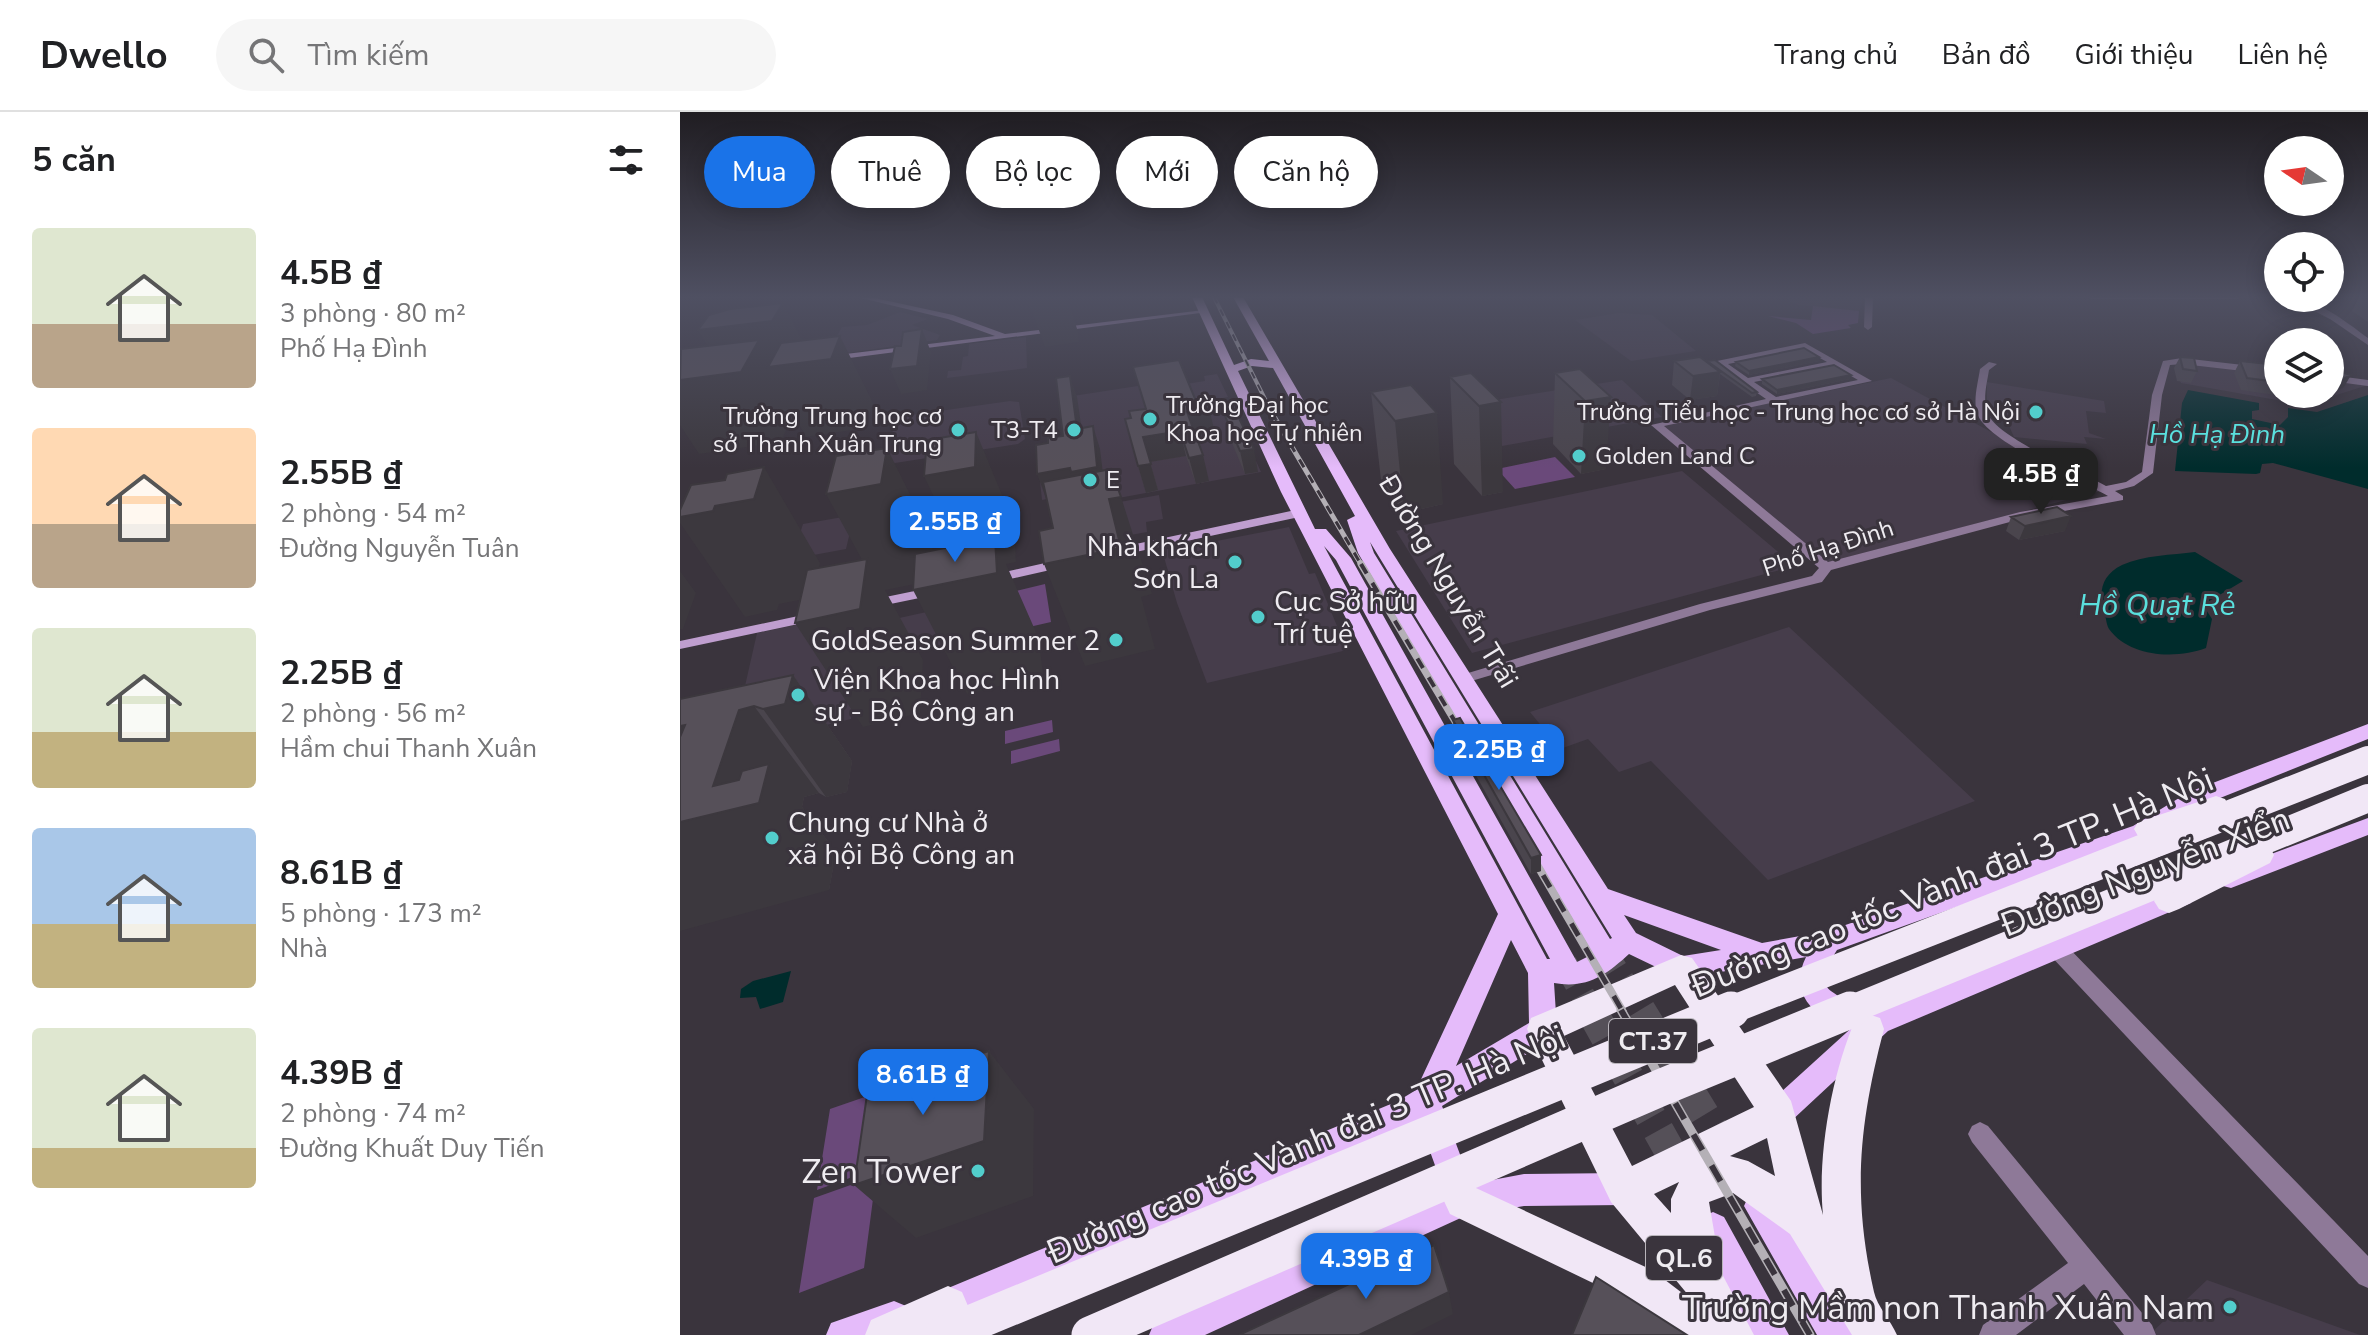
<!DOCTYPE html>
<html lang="vi">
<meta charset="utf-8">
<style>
body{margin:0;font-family:"Nunito Sans",sans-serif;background:#f6f6f6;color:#202124;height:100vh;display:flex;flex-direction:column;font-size:30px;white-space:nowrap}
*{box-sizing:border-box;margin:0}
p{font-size:26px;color:#757577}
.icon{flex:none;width:44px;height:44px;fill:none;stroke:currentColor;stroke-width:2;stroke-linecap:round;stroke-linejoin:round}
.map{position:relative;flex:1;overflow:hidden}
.side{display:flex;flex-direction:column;background:#fff;width:680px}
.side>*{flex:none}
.banner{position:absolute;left:24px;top:24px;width:760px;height:72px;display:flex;gap:16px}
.needle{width:52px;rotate:283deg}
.tools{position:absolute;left:1584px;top:24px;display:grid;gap:16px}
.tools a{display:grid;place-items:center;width:80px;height:80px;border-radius:50%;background:#fff;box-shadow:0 4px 20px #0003;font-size:40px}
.price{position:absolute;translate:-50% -68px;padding:0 18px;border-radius:16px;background:#1a73e8;color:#fff;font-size:26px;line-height:52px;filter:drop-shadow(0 2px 4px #0008)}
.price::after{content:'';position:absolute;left:50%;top:48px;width:24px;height:18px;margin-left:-12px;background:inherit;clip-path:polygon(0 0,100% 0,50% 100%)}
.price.current{background:#222;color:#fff}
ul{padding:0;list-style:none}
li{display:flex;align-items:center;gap:24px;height:200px;padding:0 32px}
li span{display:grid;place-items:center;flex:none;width:224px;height:160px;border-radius:8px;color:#555}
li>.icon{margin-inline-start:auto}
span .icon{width:96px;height:96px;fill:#fffc;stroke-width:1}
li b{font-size:34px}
h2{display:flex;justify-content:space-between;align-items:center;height:96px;padding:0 32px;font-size:34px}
.pill{padding:0 28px;border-radius:36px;background:#fff;box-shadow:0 4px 20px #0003;font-size:28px;line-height:72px}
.pill.current{background:#1a73e8;color:#fff}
header{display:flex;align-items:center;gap:48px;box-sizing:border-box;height:112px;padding:0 40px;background:#fff;border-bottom:2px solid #e0e0e0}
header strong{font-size:38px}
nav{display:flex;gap:44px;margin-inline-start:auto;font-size:28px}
.search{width:560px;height:72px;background:#f6f6f6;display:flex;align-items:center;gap:20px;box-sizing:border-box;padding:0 28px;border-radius:44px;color:#757577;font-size:30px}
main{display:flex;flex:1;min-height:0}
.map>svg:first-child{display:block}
.built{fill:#463d4b}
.green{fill:#6a497a}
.water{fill:#002c2c}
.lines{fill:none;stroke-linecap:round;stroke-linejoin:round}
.primary-tunnel-far1{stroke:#555058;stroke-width:24;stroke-dasharray:24 12;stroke-linecap:butt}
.primary-tunnel{stroke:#555058;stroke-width:31;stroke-dasharray:31 15;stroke-linecap:butt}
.street{fill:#8e7998;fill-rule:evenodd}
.secondary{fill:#bf9ecf;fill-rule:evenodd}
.primary{fill:#e5bbfa;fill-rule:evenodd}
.highway{fill:#f1e7f6;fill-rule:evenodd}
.rail-far4-casing{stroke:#b4b0b6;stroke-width:4}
.rail-far3-casing{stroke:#b4b0b6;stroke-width:5}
.rail-far2-casing{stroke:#b4b0b6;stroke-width:7}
.rail-far1-casing{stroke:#b4b0b6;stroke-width:8}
.rail-casing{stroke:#b4b0b6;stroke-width:9}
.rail-far4{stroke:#3a343d;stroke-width:2;stroke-dasharray:7;stroke-linecap:butt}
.rail-far3{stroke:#3a343d;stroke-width:3;stroke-dasharray:9;stroke-linecap:butt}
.rail-far2{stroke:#3a343d;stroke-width:4;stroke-dasharray:11;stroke-linecap:butt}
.rail-far1{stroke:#3a343d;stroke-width:5;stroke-dasharray:14;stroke-linecap:butt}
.rail{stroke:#3a343d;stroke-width:6;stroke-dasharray:18;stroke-linecap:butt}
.highway-bridge-far1{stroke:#f1e7f6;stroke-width:28}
.highway-bridge{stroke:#f1e7f6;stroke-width:37}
.wall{fill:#4a454d}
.shaded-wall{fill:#3c383e}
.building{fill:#565059;stroke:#3c383e;stroke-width:2}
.poi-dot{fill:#52cdcc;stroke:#3a343d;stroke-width:3}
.labels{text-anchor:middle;stroke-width:6;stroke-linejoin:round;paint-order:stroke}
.far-poi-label{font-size:24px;fill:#efecf1;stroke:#3a343d;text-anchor:start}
.far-street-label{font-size:24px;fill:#efecf1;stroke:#3a343d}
.far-water-label{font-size:26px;font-style:italic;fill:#5ae0de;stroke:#3a343d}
.shield{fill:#3a343d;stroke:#b9b5bb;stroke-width:2}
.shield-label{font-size:26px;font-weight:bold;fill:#efecf1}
.poi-label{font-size:28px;fill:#efecf1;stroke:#3a343d;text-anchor:start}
.street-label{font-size:28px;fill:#efecf1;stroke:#3a343d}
.water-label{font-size:30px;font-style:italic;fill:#5ae0de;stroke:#3a343d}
.near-street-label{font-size:34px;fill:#efecf1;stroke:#3a343d}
.near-poi-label{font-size:34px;fill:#efecf1;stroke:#3a343d;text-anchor:end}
</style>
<header>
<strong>Dwello</strong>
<div class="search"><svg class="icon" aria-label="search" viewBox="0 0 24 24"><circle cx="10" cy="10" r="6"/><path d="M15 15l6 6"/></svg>Tìm kiếm</div>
<nav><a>Trang chủ</a><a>Bản đồ</a><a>Giới thiệu</a><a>Liên hệ</a></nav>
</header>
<main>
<section class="side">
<h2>5 căn<svg class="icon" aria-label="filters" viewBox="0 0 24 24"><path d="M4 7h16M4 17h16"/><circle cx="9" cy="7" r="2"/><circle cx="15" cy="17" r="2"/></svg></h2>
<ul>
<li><span style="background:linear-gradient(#dfe7d0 60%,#b9a48a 0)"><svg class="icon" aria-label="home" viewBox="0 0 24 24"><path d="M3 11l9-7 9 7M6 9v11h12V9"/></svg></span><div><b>4.5B ₫</b><p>3 phòng · 80 m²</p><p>Phố Hạ Đình</p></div></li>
<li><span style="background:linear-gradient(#ffd9b3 60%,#b9a48a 0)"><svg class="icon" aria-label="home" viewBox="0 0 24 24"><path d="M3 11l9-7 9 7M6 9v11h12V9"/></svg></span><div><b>2.55B ₫</b><p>2 phòng · 54 m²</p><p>Đường Nguyễn Tuân</p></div></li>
<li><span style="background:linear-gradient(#dfe7d0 65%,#c2b280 0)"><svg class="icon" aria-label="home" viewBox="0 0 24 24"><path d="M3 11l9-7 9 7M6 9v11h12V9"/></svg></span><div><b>2.25B ₫</b><p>2 phòng · 56 m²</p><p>Hầm chui Thanh Xuân</p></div></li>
<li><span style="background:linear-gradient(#a9c7e8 60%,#c2b280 0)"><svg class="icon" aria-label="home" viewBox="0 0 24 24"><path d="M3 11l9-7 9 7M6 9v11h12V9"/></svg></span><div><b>8.61B ₫</b><p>5 phòng · 173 m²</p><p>Nhà</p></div></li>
<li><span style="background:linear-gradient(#dfe7d0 75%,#c2b280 0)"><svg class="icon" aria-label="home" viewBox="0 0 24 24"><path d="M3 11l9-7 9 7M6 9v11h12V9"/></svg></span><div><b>4.39B ₫</b><p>2 phòng · 74 m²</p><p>Đường Khuất Duy Tiến</p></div></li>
</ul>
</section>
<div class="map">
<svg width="1688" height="1223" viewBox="0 0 1688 1223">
<rect width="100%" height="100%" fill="#3a343d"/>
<path class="built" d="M1108 185H1182V190L1179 199 1118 193 1108 189Z
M220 200 248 207 232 213 260 223 257 228 146 244 162 215 187 213Z
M939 201 972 203 1016 239 951 249 895 208Z
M346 225 347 256 267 266 268 259 281 258 283 245 288 244 289 232Z
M1502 252 1598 262V282H1650V268L1688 273 1625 293 1501 271 1497 255Z
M537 262 548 285 539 287 543 297 553 298 581 360 433 387 383 384 362 388 358 351 388 345 380 286 464 273 466 278 525 269 524 264Z
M1211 266 1421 379 1145 451 978 314Z
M942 268 982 305 822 334 789 292Z
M1307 270 1424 289 1426 301 1406 299 1409 321 1426 327 1404 325 1407 332 1334 325 1326 307 1307 305Z
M330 289 339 290 345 327 338 332 215 351 206 349 215 309 224 304Z
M1002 359 1115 454 792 541 716 419Z
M479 383 483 407 466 410 467 420 440 425 434 391Z
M174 403 166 437 112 447 123 412Z
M609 415 629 462 635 461 667 538 527 571 497 491 482 438 504 434 503 430 513 428 519 427 521 432Z
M301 488 303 525 178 554 183 514Z
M182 499 171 607 51 636 77 521Z
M1109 515 1295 689 1088 768 971 649 939 660 908 627 880 637 850 600Z
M1527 1168 1680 1223H1469Z"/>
<path class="green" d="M1133 194 1179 199 1178 211 1168 213 1171 216 1133 222 1116 211 1088 204 1131 208Z
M875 345 895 365 835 377 817 357Z
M365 472 371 510 306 525 302 487Z
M372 608 373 620 325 632V619Z
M379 627 380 639 331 652V639Z
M208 977 197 1056 137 1078 150 997Z
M196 1064 184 1156 119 1181 134 1086Z"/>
<path class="water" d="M1508 278 1579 291V298L1572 299V307L1600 313 1608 305V296L1637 300 1688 283V377L1593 351 1582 352 1580 361 1576 362 1495 359 1502 291Z
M1515 440 1563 469 1526 491 1525 496 1532 507 1526 536C1497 547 1450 546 1429 517 1426 512 1426 504 1424 499 1418 479 1422 463 1442 453 1464 443 1492 443 1515 440Z
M111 859 103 890 80 897 76 885 60 886 61 877 73 869Z"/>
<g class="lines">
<path class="primary-tunnel-far1" d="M923 837 962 900
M885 851 912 900"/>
<path class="primary-tunnel" d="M911 898 1002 1061
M960 898 1046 1039"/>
<path class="street" d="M1185 185H1193L1192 215 1188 218 1184 215Z
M1609 186C1637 186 1666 210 1688 226V233L1650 207Z
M1125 231 1192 269 984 314 1148 450 1340 400 1428 384C1400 368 1306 330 1297 301 1293 287 1298 271 1300 257L1309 250 1317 252 1309 258C1307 271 1302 289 1308 302 1318 326 1402 361 1426 374L1446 370 1462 360 1472 283 1483 249 1502 246 1598 257V263L1502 252 1490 253 1482 283 1473 361 1454 374 1435 379 1443 384V388L1341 407 1151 458 1142 470 1030 498 788 570H778L775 567 778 564 1020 492 1132 464 1139 456 971 313 1086 287 1037 253V249ZM1124 237 1147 250 1068 266 1048 252ZM1154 254 1178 268 1096 285 1074 270Z
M1650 263 1688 268V274L1650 269Z
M1375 826 1382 829 1688 1144V1176L1679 1172 1368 841 1365 835 1368 829Z
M1300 1010 1308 1014 1472 1213 1476 1223H1444L1404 1172 1336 1223H1299L1303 1213 1388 1151 1292 1030 1288 1022 1292 1014Z"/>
<path class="secondary" d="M177 185H190L273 203 325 222 524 198 528 200 146 249V245L149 244 315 224 268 207Z
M1407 185H1562L1558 187H1411Z
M620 397 626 401 624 404 437 444 431 440 437 436Z
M383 447 389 451 388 454 312 471 305 467 307 464Z
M254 475 261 479 259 482 191 496 184 492 191 488Z
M137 500 142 501 144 504 142 507 0 537V529Z"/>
<path class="primary" d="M512 185H522L554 253 571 247 589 249 553 185H563L710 437 928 777 1082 831 1148 819 1453 714 1509 680 1688 612V627L1525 692 1469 726 1157 838C1125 888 1163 873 1176 903L1173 912 1163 915C1131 903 1109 879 1126 845L1001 867 949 842C926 863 907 877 874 871L877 917 873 926 762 994 791 1072 844 1062 944 1061 955 1066 960 1077 955 1088 944 1093 844 1094 785 1104 525 1223H469L474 1211 765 1081 739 1009 261 1213 249 1208 244 1196 249 1184 718 989 736 978 818 802 601 380ZM572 254 593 256 675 404 667 408 678 441 913 842 897 850 671 446 646 417H635L558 259ZM690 430 932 826 930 827 694 441ZM644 434 656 448 870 847H867ZM944 803 1041 838 1003 844 956 821ZM831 828 848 861 849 911 776 954Z
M1688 706V723L1551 776 1543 774 1539 767 1543 760Z
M1502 774 1511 777 1514 784 1511 791 1208 919 1109 1011 1099 1015 1089 1011 1084 1001 1089 991 1188 901Z
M1080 1078 1091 1083 1173 1223H1137L1064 1094 1069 1083Z
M1033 1100 1044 1105 1109 1223H1073L1017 1116 1022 1105Z
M214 1189 226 1194 231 1206 226 1218 214 1223H146L151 1211Z"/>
<path class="highway" d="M1536 684 1545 687 1549 694 1545 701 1468 727 1458 724 1454 717 1458 710Z
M1580 732 1590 735 1594 743 1590 751 1499 797 1489 801 1479 797 1474 789 1479 781Z
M1001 843 1012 846 1111 989 1143 1103C1137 1043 1152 961 1176 906L1188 902 1200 906 1204 917C1179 1012 1172 1083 1194 1180 1197 1194 1211 1209 1217 1223H1172L1110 1122 1053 1081 1029 1090 1041 1160 1074 1223H989L944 1186 770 1102 764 1089 770 1076 783 1070 972 1158 1014 1190 931 1090 847 917 851 906ZM995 873 1074 995 952 1054 884 924ZM1087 1026 1095 1064 1068 1049 1050 1044ZM999 1070 991 1087V1101L974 1082Z
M268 1174 282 1180 288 1194 282 1208 252 1223H185L191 1208Z"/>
<defs>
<path id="rail-far4" d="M534 185 593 303"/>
<path id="rail-far3" d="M592 301 682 454"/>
<path id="rail-far2" d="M681 452 786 628"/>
<path id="rail-far1" d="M849 739 943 900"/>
<path id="rail" d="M941 898 1130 1223"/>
</defs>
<use href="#rail-far4" class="rail-far4-casing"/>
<use href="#rail-far3" class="rail-far3-casing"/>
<use href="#rail-far2" class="rail-far2-casing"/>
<use href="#rail-far1" class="rail-far1-casing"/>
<use href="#rail" class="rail-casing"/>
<use href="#rail-far4" class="rail-far4"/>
<use href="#rail-far3" class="rail-far3"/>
<use href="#rail-far2" class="rail-far2"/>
<use href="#rail-far1" class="rail-far1"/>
<use href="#rail" class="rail"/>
<path class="highway-bridge-far1" d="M1046 900 1688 648
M1165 900 1688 686"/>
<path class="highway-bridge" d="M263 1223 1051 898
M410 1223 980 976 1170 898"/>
</g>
<path class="wall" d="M1680 185H1688V210L1672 199Z
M1139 245V249L1069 263 1055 254 1056 250Z
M1500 245 1517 259 1511 271 1497 269 1494 256Z
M994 249 1027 250 1077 280 1076 284 1072 285 1040 262 1037 284 1010 288 992 273Z
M1560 249 1598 253V282H1603L1602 284 1561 278 1554 261Z
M900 257 926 357 901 362 873 332 875 261Z
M791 261 823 380 802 384 774 352 770 265Z
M1082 267H1170L1097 282 1082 272Z
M731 273 763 392 724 401 701 368 691 280Z
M1664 275 1642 287 1630 286 1628 282H1650Z
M516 289 529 296 535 321 516 324 529 369 516 372 506 344 470 350 478 378 466 381 458 354Z
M545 304 578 360 565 362 550 326Z
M1331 405 1385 419 1339 428 1326 419Z
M113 563 172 649 167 680 146 685 139 681 124 685 122 695 156 740 149 778 0 587Z
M773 608 861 759 851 762 774 624Z"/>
<path class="shaded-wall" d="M347 185H387L398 220 399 230 365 235Z
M103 191 132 249 160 224 193 291 185 316 126 325 113 301 101 330 19 342 0 313V254L44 262 18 218Z
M242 217 251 240 247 278 221 282 210 257Z
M1139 245V249L1069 263V259Z
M1040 260 1037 284 1010 288 1013 264Z
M1171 263 1170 267 1097 282V278Z
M1671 263 1664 275 1642 287 1645 282H1650V274Z
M390 264 397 285 405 340 397 317Z
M931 285 926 357 901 362 905 289Z
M821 290 823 380 802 384 799 294Z
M529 296 535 321 513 325 507 300Z
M757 301 763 392 724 401 715 309Z
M413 314 420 337 425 379 398 380 366 386 357 362Z
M500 319 506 344 470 350 478 378 466 381 458 354 463 325Z
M296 320 334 412 336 450 326 452 359 527 363 563 287 582 233 478 289 460 244 364Z
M207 336 253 429 250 469 205 478 243 548 240 601 183 615 115 511 186 455 146 382Z
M574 337 578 360 565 362 560 339Z
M523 343 529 369 516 372 509 346Z
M84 355 140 451 134 485 99 492 97 498 65 505 0 411V405Z
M441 385 472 482 461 485 475 537 405 554 364 452 429 387Z
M1391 404 1385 419 1339 428 1345 414Z
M0 459 16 481 3 517H0Z
M113 563 172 649 167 680 146 685 83 597Z
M74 594 139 681 124 685 122 695 156 740 149 778 0 819V614Z
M861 743V759L851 762V746Z
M309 939 354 997 353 1084 236 1126 174 1073Z
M769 1180 773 1202 731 1223H679Z"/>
<path class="building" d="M103 191 92 209 18 218 29 203 50 197Z
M242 217 237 254 210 257 215 234H221L223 220Z
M160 224 151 247 88 255 101 231Z
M79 228 61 260 0 268 1 237Z
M1124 236 1139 245 1069 259 1056 250Z
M1020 245 1040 260 1013 264 994 249Z
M1500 245 1514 246 1517 259 1503 257Z
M499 248 516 289 526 287 529 296 507 300 523 343 509 346 500 319 463 325 471 352 458 354 445 307 451 306 449 299 466 297 453 255Z
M1035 248 1077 280 1072 281 1027 249Z
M1560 249 1598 253V270L1567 266Z
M1154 253 1171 263 1097 278 1082 267Z
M900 257 931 285 905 289 875 261Z
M1650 257 1671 263 1650 274Z
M791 261 821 290 799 294 770 265Z
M390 264 397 317 413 314 417 355 391 360 390 356 357 362 356 333 368 331V326L383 324 376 266Z
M731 273 757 301 715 309 691 280Z
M557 302 574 337 560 339 545 304Z
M296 320 295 355 244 364 247 328Z
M207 336 201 372 146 382 156 344Z
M84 355 74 387 35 394 33 399 0 405V398L11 373 45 368 47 362Z
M431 357 441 385 429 387 441 436 364 452 359 419 373 416 363 370Z
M1377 395 1391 404 1345 414 1331 405Z
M315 426 317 461 233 478 235 442Z
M187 447 180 497 115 511 127 458Z
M113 563 105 592 83 597 74 594 59 598 33 674 59 668 62 659 89 652 79 691 0 710V625L5 613 0 614V587Z
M780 606 861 743 851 746 773 608Z
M309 939 304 1029 174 1073 188 976Z
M754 1133 769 1180 679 1223H559Z
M916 1165 1007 1223H892Z"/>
<linearGradient id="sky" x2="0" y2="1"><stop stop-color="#201d22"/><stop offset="0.52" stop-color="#4f5062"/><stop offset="1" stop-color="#4f5062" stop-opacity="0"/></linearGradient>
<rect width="1688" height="356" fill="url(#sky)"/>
<g class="poi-dot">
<circle cx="1356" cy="300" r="8"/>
<circle cx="470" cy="307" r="8"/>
<circle cx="278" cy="318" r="8"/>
<circle cx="394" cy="318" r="8"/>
<circle cx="899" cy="344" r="8"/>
<circle cx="410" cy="368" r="8"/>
<circle cx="555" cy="450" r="8"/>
<circle cx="578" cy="505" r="8"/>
<circle cx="436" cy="528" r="8"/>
<circle cx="118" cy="583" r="8"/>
<circle cx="92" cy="726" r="8"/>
<circle cx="298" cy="1059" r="8"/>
<circle cx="1550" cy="1195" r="8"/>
</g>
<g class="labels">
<g class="far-poi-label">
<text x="486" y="301">Trường Đại học<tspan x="486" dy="28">Khoa học Tự nhiên</tspan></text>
<text x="1340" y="308" text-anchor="end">Trường Tiểu học - Trung học cơ sở Hà Nội</text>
<text x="262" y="312" text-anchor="end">Trường Trung học cơ<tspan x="262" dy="28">sở Thanh Xuân Trung</tspan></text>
<text x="378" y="326" text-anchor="end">T3-T4</text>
<text x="915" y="352">Golden Land C</text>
<text x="426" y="376">E</text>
</g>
<g class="far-street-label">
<text transform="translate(1148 436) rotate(-18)" y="8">Phố Hạ Đình</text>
</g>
<g class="far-water-label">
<text x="1537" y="331">Hồ Hạ Đình</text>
</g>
<g class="shield">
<rect x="929" y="907" width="88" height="44" rx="6"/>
<rect x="966" y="1124" width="76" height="44" rx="6"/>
</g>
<g class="shield-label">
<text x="973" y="938">CT.37</text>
<text x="1004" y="1155">QL.6</text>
</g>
<g class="poi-label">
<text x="539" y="444" text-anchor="end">Nhà khách<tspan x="539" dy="32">Sơn La</tspan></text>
<text x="594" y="499">Cục Sở hữu<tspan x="594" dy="32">Trí tuệ</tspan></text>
<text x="420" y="538" text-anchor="end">GoldSeason Summer 2</text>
<text x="134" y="577">Viện Khoa học Hình<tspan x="134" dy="32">sự - Bộ Công an</tspan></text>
<text x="108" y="720">Chung cư Nhà ở<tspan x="108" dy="32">xã hội Bộ Công an</tspan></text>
</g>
<g class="street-label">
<text transform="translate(769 469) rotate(59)" y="10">Đường Nguyễn Trãi</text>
</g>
<g class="water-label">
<text x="1477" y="503">Hồ Quạt Rẻ</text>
</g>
<g class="near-street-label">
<text transform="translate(1465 759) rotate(-21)" y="12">Đường Nguyễn Xiển</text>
<text transform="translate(1272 770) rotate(-22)" y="12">Đường cao tốc Vành đai 3 TP. Hà Nội</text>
<text transform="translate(626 1032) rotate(-23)" y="12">Đường cao tốc Vành đai 3 TP. Hà Nội</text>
</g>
<g class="near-poi-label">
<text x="282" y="1071">Zen Tower</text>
<text x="1534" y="1207">Trường Mầm non Thanh Xuân Nam</text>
</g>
</g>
</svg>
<div class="tools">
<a><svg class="needle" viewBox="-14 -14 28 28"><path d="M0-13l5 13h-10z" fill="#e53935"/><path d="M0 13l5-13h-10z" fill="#757577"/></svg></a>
<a><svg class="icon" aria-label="locate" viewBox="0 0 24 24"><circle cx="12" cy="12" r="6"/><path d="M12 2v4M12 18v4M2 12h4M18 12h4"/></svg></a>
<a><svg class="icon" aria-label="layers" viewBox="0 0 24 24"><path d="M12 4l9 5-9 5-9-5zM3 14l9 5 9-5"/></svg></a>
</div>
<b class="price current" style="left:1361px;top:404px">4.5B ₫</b>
<b class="price" style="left:275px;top:452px">2.55B ₫</b>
<b class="price" style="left:819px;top:680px">2.25B ₫</b>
<b class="price" style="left:243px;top:1005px">8.61B ₫</b>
<b class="price" style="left:686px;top:1189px">4.39B ₫</b>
<div class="banner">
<a class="pill current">Mua</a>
<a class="pill">Thuê</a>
<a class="pill">Bộ lọc</a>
<a class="pill">Mới</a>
<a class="pill">Căn hộ</a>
</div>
</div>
</main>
